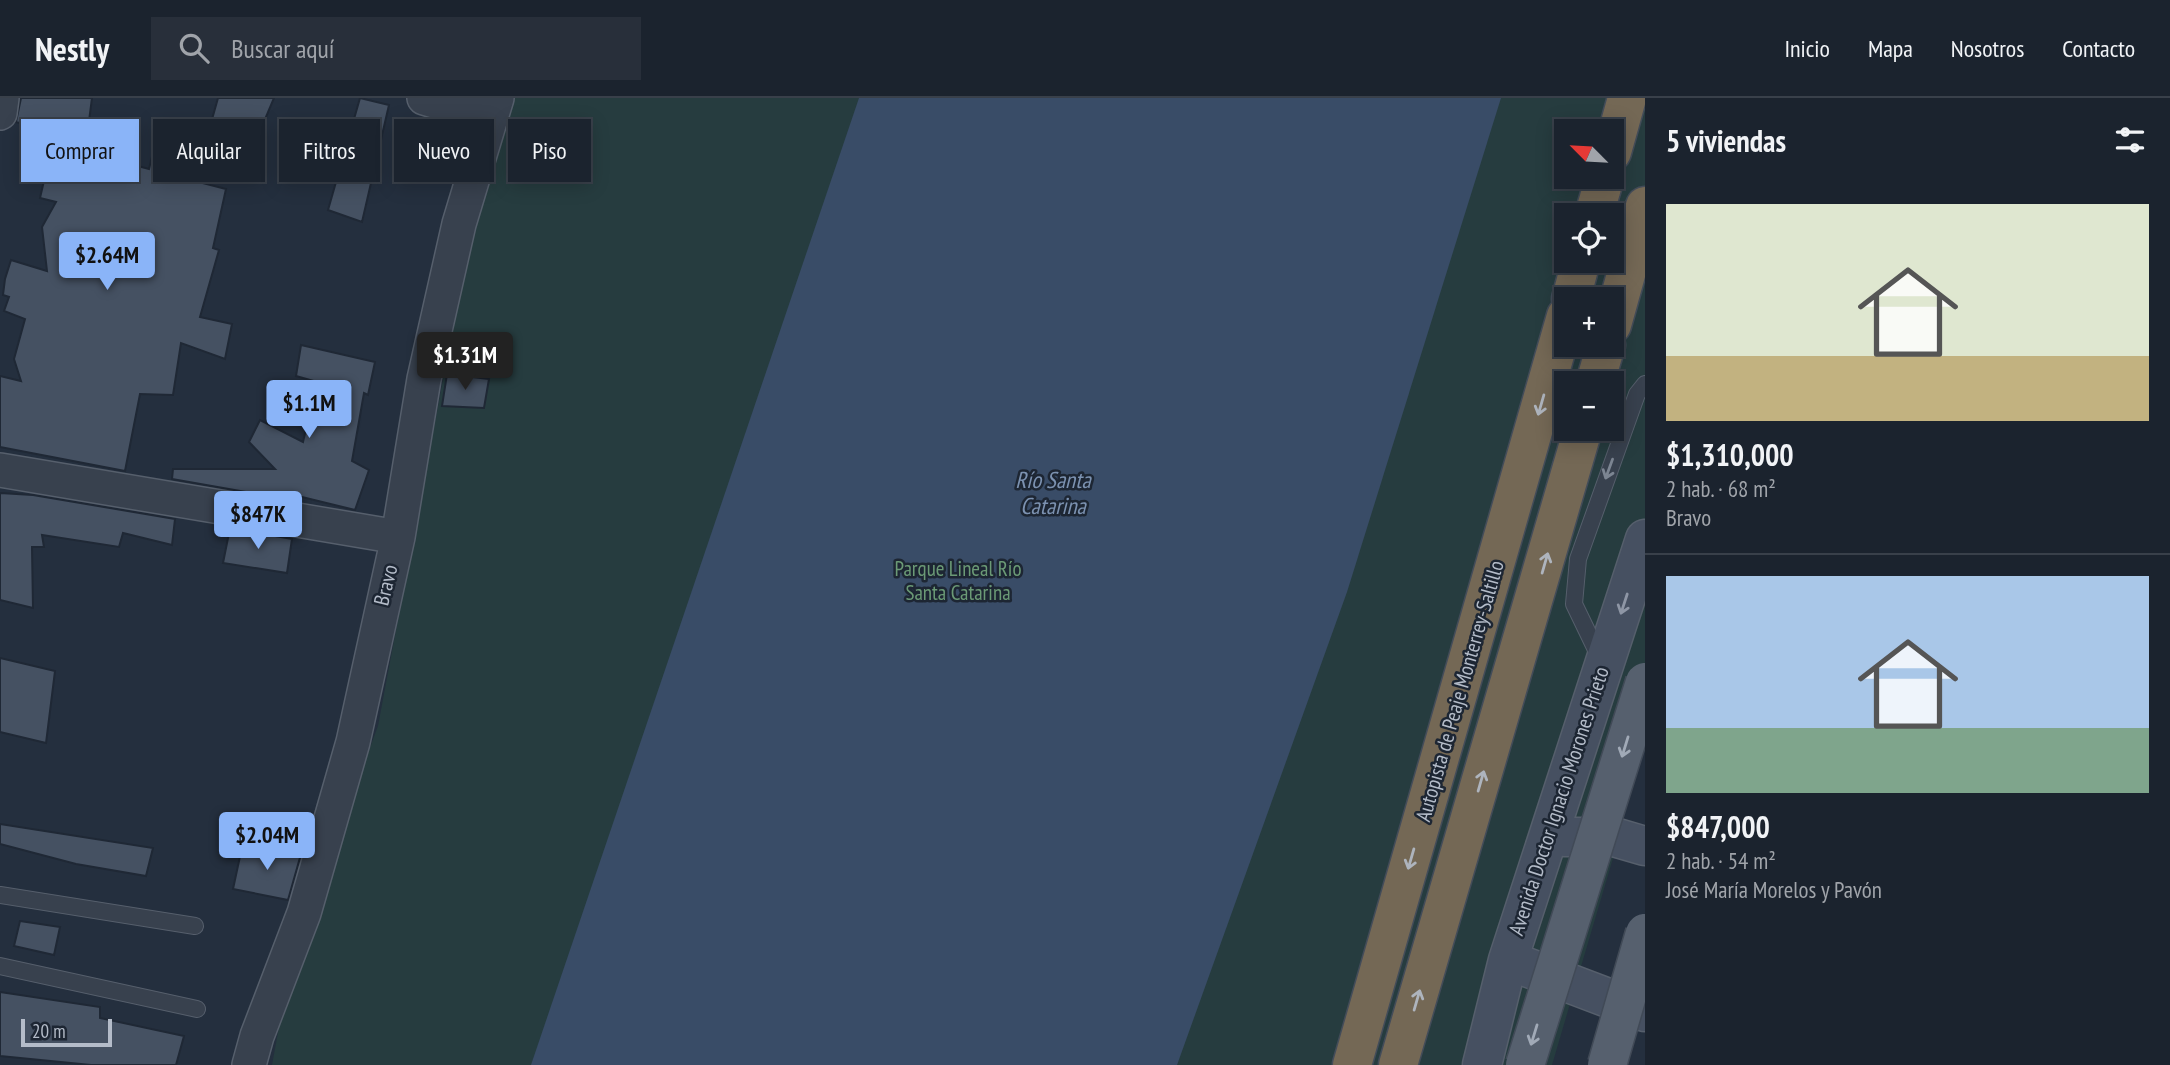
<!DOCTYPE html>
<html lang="es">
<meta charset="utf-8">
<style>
body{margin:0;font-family:"PT Sans Narrow",sans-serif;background:#282f3a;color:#f1f3f6;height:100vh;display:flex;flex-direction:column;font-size:26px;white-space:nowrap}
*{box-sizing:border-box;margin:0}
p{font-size:23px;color:#a0a4aa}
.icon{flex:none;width:38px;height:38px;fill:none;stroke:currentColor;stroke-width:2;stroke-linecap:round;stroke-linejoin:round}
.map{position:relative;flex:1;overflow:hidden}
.side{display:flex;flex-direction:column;background:#1b232e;width:525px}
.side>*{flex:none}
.top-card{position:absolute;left:21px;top:21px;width:665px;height:63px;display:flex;gap:14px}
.needle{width:46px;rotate:294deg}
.fabs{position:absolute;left:1554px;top:21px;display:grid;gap:14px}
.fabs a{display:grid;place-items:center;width:70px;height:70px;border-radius:0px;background:#1b232e;box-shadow:0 4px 18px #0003,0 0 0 2px #39404a;font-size:35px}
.scale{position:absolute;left:21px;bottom:18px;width:91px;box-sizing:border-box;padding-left:7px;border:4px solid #b4bcc9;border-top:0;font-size:19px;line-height:24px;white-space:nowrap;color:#b4bcc9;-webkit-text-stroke:5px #1d2633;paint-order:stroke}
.price{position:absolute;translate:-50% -60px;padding:0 16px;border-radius:7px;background:#8ab4f8;color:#111;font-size:23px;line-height:46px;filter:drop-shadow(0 2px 4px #0008)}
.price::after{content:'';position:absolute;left:50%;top:42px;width:21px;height:16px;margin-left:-10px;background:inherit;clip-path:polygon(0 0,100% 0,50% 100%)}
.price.selected{background:#222;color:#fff}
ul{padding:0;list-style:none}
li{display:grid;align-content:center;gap:14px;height:371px;padding:0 21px}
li+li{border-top:2px solid #39404a}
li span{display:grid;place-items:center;height:217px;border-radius:0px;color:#555}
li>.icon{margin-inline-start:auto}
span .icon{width:126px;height:126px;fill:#fffc;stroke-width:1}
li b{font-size:30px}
h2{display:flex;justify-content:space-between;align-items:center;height:84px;padding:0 21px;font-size:30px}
.pill{padding:0 24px;border-radius:0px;background:#1b232e;box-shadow:0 4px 18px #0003,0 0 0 2px #39404a;font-size:24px;line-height:63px}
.pill.selected{background:#8ab4f8;color:#111}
header{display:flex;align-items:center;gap:42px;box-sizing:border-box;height:98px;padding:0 35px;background:#1b232e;border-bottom:2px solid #39404a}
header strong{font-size:33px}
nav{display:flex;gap:38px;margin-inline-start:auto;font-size:24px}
.search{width:490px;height:63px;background:#282f3a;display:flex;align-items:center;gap:18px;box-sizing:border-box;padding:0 24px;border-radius:0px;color:#a0a4aa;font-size:26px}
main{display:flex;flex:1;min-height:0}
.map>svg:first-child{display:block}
.green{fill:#263c3f;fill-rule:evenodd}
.water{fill:#394c67}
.building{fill:#455162;stroke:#1f2835;stroke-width:2}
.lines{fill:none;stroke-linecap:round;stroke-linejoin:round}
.service-casing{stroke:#565f6c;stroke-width:18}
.minor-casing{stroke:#565f6c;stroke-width:36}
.secondary-casing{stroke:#565f6c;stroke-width:41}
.motorway-casing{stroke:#434c59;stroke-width:41}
.service{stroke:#38414e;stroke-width:16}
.minor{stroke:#38414e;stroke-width:33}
.secondary{stroke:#465061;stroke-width:38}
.motorway{stroke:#746855;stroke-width:38}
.primary-bridge-casing{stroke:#414a57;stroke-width:41;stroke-linecap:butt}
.primary-bridge{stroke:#56606e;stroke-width:38}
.oneway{stroke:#aeb4bd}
.oneway2{stroke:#7c8592}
.oneway3{stroke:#8e96a5}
.oneway4{stroke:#a1aab7}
.labels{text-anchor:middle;stroke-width:5;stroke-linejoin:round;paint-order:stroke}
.park-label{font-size:21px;fill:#6b9a76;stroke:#1d2633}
.street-label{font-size:21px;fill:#b4bcc9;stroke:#1d2633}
.water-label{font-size:23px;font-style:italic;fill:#7c92b1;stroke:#1d2633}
</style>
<header>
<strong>Nestly</strong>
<div class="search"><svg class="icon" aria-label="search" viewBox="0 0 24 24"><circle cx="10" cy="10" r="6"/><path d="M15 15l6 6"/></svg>Buscar aquí</div>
<nav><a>Inicio</a><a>Mapa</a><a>Nosotros</a><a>Contacto</a></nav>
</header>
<main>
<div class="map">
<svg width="1645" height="967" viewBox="0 0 1645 967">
<rect width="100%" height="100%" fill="#242f3e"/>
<path class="green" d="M511 0H1645V606L1621 733 1552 967H272L292 859 378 628 475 111ZM1566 33H1612V79H1566ZM1566 117H1612V163H1566ZM1566 201H1612V247H1566ZM1566 285H1612V331H1566Z"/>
<path class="water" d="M859 0H1501L1347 494 1177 967H531Z"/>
<path class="building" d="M21 0H92L85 54 149 71 158 34 190 44 187 81 226 91 213 150 219 152 200 219 232 226 225 261 181 245 173 297 140 296 125 373 0 349V278L21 283 14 261 25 221 4 213 9 199 3 197 5 181 11 162 47 173 42 129 56 104 40 100 55 35 16 24Z
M218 0H274L255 45 209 32Z
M360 0 389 7 362 124 328 112Z
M301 247 375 264 368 297 364 295 352 363 369 372 355 412 298 398V403L172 381 173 371H275L249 344 260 322 303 344 317 284 296 278Z
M447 276 489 281 484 310 442 308Z
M0 395 33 397 175 421 172 447 123 435 119 449 42 437 44 449H32L33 510 0 502Z
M230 430 292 441 287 475 223 465Z
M0 560 55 573 46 645 0 634Z
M0 726 153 750 146 778 76 766 0 746Z
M242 749 301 756 288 802 233 791Z
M20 823 60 829 54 857 14 848Z
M0 894 100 909V920L184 938 176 967H91L0 958Z"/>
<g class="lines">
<defs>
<path id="service" d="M1601 562 1574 506 1578 461 1637 296 1645 286
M0 797 195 828
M0 868 197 911"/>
<path id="minor" d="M424 0 490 20
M0 15 2 0
M0 372 398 439
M249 967 257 938 304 815 353 644 398 439 424 281 459 126 497 0"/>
<path id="secondary" d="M1564 739H1614L1645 748
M1508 862 1645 914
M1482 967 1508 862 1645 441"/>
<path id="motorway" d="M1612 54 1627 0
M1594 117 1605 79
M1571 201 1581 163
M1612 227 1645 108
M1595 285 1606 247
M1352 967 1566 218
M1398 967 1583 331"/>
</defs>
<use href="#service" class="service-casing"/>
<use href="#minor" class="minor-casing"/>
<use href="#secondary" class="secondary-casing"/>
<use href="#motorway" class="motorway-casing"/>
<use href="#service" class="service"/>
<use href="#minor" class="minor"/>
<use href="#secondary" class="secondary"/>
<use href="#motorway" class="motorway"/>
<defs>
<path id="primary-bridge" d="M1525 967 1645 584
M1607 967 1645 835"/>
</defs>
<use href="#primary-bridge" class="primary-bridge-casing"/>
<use href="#primary-bridge" class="primary-bridge"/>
</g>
<defs><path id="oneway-shaft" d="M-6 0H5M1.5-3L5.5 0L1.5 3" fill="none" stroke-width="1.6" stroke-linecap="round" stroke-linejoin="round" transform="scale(1.75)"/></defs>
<g class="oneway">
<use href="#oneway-shaft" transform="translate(1541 307) rotate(106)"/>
<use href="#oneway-shaft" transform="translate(1545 465) rotate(-74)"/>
<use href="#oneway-shaft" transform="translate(1481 683) rotate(-74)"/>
<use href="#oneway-shaft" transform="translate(1411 761) rotate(106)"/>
<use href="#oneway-shaft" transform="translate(1417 902) rotate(-74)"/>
</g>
<use class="oneway2" href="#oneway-shaft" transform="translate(1609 371) rotate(110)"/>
<use class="oneway3" href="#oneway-shaft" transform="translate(1624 506) rotate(108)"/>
<g class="oneway4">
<use href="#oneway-shaft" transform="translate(1625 649) rotate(107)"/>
<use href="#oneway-shaft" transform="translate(1534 937) rotate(107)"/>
</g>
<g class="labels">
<g class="park-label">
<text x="958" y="478">Parque Lineal Río<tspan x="958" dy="24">Santa Catarina</tspan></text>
</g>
<g class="street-label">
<text transform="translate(386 487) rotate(-76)" y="7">Bravo</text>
<text transform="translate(1460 593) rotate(-74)" y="7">Autopista de Peaje Monterrey-Saltillo</text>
<text transform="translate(1559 703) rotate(-72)" y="7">Avenida Doctor Ignacio Morones Prieto</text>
</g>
<g class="water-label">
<text x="1053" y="390">Río Santa<tspan x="1053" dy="26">Catarina</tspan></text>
</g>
</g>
</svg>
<div class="fabs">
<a><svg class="needle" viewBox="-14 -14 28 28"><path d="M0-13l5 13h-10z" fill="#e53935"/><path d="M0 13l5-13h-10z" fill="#a0a4aa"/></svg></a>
<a><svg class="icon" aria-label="locate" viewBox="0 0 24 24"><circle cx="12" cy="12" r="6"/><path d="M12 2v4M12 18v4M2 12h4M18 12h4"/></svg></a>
<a>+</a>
<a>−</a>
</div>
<div class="scale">20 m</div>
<b class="price" style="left:107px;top:194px">$2.64M</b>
<b class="price selected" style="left:465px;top:294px">$1.31M</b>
<b class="price" style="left:309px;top:342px">$1.1M</b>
<b class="price" style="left:258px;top:453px">$847K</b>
<b class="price" style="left:267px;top:774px">$2.04M</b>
<div class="top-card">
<a class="pill selected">Comprar</a>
<a class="pill">Alquilar</a>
<a class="pill">Filtros</a>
<a class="pill">Nuevo</a>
<a class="pill">Piso</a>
</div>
</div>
<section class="side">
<h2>5 viviendas<svg class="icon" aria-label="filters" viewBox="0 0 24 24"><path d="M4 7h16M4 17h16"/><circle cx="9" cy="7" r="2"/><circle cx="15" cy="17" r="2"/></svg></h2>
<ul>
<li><span style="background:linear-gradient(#dfe7d0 70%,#c2b280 0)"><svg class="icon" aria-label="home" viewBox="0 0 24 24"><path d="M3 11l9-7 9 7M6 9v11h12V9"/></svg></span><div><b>$1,310,000</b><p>2 hab. · 68 m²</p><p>Bravo</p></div></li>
<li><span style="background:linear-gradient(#a9c7e8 70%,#7fa58c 0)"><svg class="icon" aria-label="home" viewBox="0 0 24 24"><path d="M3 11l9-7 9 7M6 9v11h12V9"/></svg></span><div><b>$847,000</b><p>2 hab. · 54 m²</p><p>José María Morelos y Pavón</p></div></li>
</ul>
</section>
</main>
